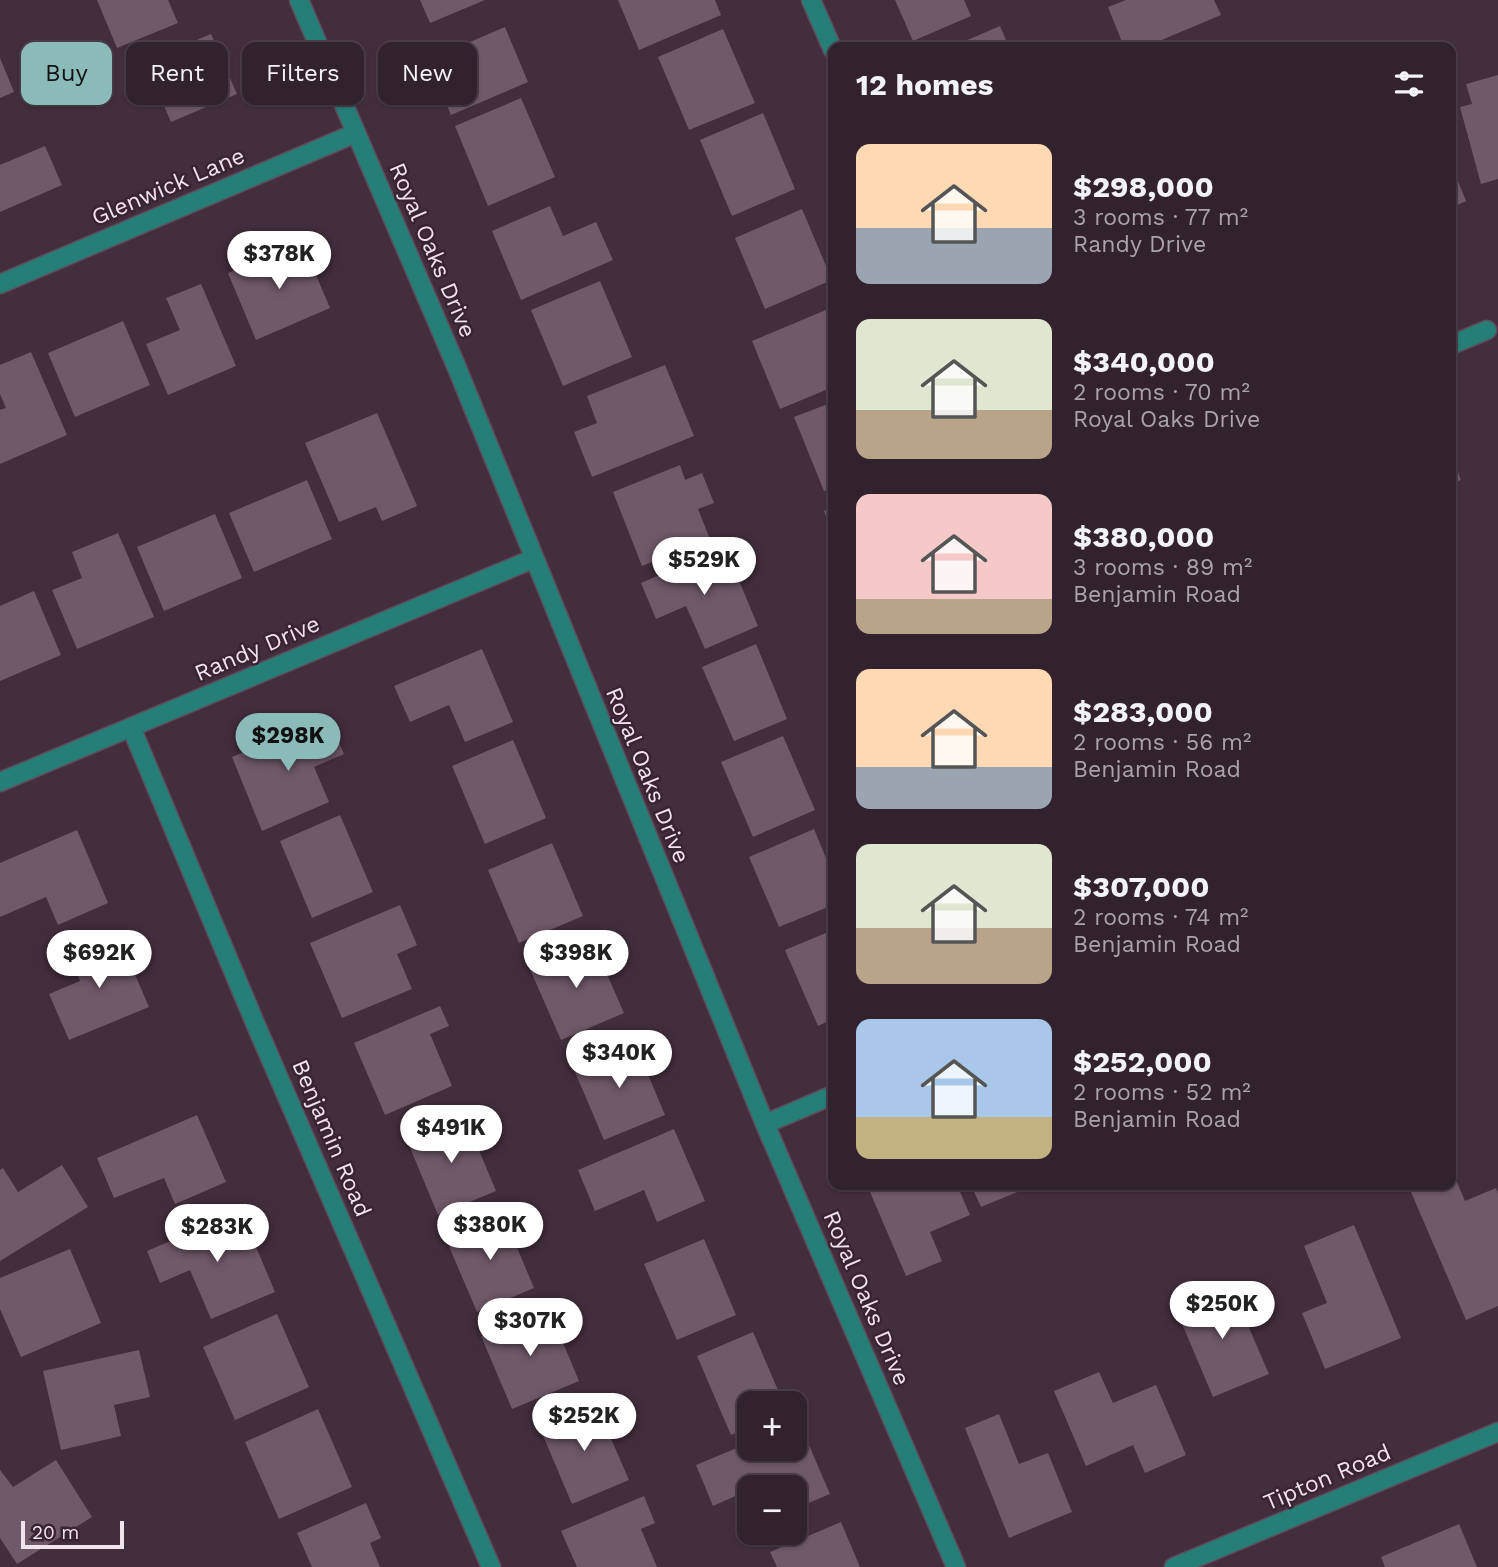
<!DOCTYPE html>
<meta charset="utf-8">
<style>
body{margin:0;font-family:"Work Sans",sans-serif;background:#3d2f3a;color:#f1f3f6;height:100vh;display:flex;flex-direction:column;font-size:26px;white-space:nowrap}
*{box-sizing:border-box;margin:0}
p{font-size:23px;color:#a8a4aa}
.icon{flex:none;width:38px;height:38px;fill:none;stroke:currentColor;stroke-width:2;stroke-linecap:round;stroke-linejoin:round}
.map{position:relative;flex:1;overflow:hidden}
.details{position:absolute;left:828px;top:42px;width:628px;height:1148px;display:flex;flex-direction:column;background:#32222e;border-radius:14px;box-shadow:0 2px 5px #0004,0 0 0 2px #4d3f4a}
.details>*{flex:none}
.hud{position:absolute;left:21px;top:42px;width:665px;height:63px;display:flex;gap:14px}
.tools{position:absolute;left:737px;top:1391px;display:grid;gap:14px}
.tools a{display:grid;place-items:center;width:70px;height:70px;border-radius:14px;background:#32222e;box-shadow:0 2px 5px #0004,0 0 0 2px #4d3f4a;font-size:35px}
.scale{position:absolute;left:21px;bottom:18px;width:103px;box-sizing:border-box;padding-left:7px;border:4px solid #f1e3ec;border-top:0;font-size:19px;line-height:24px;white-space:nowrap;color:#f1e3ec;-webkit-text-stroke:5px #382433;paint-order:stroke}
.price{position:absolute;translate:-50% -60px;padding:0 16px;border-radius:24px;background:#fff;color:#222;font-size:23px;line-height:46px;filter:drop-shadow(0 2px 4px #0008)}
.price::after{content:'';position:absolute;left:50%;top:42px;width:21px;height:16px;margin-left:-10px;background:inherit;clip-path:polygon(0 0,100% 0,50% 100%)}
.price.selected{background:#8bbbb9;color:#111}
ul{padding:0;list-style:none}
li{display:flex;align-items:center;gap:21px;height:175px;padding:0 28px}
li span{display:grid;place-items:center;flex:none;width:196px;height:140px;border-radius:14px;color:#555}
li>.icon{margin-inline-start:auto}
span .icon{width:84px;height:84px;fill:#fffc;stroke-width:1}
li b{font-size:30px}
h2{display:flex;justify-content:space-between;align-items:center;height:84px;padding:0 28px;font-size:30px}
.chip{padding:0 24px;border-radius:14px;background:#32222e;box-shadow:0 2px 5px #0004,0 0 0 2px #4d3f4a;font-size:24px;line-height:63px}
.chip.selected{background:#8bbbb9;color:#111}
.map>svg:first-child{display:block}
.building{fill:#705969}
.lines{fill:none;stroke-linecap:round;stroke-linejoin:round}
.minor-casing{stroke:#5f4b59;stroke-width:21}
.minor{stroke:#267e79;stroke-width:18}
.labels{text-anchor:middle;stroke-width:5;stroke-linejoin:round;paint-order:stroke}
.street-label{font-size:23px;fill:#f1e3ec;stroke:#382433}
</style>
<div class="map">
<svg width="1498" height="1567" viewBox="0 0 1498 1567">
<rect width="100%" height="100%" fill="#432e3d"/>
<path class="building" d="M97 0H168L178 23 117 48Z
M420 0H485L430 23Z
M618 0H715L721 15 639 50Z
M895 0H964L971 16 913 41Z
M1126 0H1214L1221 15 1145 47H1124L1108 7Z
M1000 26 1009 47H951Z
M505 27 528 82 451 115 428 60Z
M723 29 755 103 689 130 658 57Z
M211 34 237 94 171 122 145 62Z
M0 58 14 92 0 98Z
M1498 75V179L1481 184 1460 107 1472 104 1466 84Z
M521 98 555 177 488 206 455 126Z
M763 113 795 189 732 216 700 140Z
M45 146 62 185 0 212V165Z
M1451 164 1466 201 1451 208Z
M550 206 563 236 596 222 613 260 521 300 492 231Z
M802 209 832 280 765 309 735 238Z
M302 242 330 308 256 340 228 273Z
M600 281 632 357 563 386 531 310Z
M201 284 236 366 168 395 146 344 180 330 166 298Z
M833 307V387L780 409 752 341Z
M123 321 150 385 75 417 48 353Z
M31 352 67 435 0 464V410L6 408 0 394V365Z
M665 365 694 436 592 477 574 432 597 423 587 396Z
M833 402V488L824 491 794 417Z
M377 413 417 506 382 521 376 507 339 522 305 443Z
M1451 454 1461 480 1451 484Z
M680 465 685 480 702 473 714 503 698 509 710 539 642 566 613 492Z
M307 480 332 539 254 572 229 513Z
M833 507V533L824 511Z
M215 514 242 578 164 611 137 547Z
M118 533 154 617 77 649 52 590 82 578 72 552Z
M725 547 758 626 705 649 686 606 656 619 641 583Z
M34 591 61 655 0 681V606Z
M756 644 787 719 734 741 702 667Z
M482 649 513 722 465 742 449 705 410 722 394 686Z
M328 717 344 754 314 767 329 802 262 831 232 757Z
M783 736 815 810 753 837 721 762Z
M513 740 546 818 485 844 452 766Z
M340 815 373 892 312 918 280 841Z
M814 829 833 875V905L779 927 749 857Z
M77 830 108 903 58 925 46 897 0 917V863Z
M552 843 583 916 519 943 488 870Z
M400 905 417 945 397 954 412 989 342 1018 310 943Z
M833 930V1019L818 1026 785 950Z
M118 935 149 1007 69 1040 49 994 80 981 70 956Z
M592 940 624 1013 561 1040 529 967Z
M440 1006 449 1026 430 1034 452 1086 385 1115 354 1043Z
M633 1039 665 1115 604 1140 572 1065Z
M464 1114 496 1191 438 1215 406 1138Z
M197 1115 226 1182 175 1204 164 1178 114 1198 97 1158Z
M674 1129 705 1201 657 1222 644 1190 595 1211 578 1170Z
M62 1165 88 1207 0 1261V1170L3 1168 18 1192Z
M1451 1168 1465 1201 1496 1188 1498 1193V1306L1466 1320 1408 1185H1451Z
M867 1185H957L970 1215 930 1232 942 1261 906 1276Z
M971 1185H1034L981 1207Z
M241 1211 275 1292 211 1319 190 1270 160 1283 147 1251Z
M502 1212 534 1288 477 1312 445 1237Z
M1354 1225 1401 1338 1325 1369 1302 1313 1327 1303 1304 1246Z
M704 1239 736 1315 677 1340 644 1264Z
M70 1249 101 1323 21 1357 0 1309V1278Z
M1230 1284 1269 1374 1213 1397 1175 1307Z
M548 1307 579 1381 512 1409 481 1336Z
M277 1314 309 1387 235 1420 203 1347Z
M753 1332 784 1404H749V1428L731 1435 697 1356Z
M139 1350 150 1397 114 1405 121 1436 61 1450 43 1371Z
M1099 1372 1113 1403 1156 1385 1186 1455 1145 1473 1133 1445 1086 1466 1054 1391Z
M595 1402 629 1480 572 1504 539 1426Z
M318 1409 352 1487 279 1519 245 1442Z
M999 1414 1019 1464 1048 1453 1072 1512 1009 1538 965 1428Z
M799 1422 830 1494 794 1509V1488H770L768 1482 749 1488V1490L713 1506 696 1465 749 1443V1449H794V1424Z
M56 1460 92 1517 17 1564 0 1538V1470L13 1487Z
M644 1496 655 1523 641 1529 657 1567H577L561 1531Z
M366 1503 381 1538 370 1543 380 1567H312L297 1533Z
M841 1522 860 1567H777L770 1552Z
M1459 1524 1477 1567H1385L1381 1557Z"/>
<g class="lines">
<defs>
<path id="minor" d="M299 0 457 368 765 1124 956 1567
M811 0 833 50
M0 284 356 133
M1451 345 1487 330
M131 727 255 1023 491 1567
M0 782 533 559
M765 1124 833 1095
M1174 1567 1498 1432"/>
</defs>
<use href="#minor" class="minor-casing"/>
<use href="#minor" class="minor"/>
</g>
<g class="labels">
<g class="street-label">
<text transform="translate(168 186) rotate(-23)" y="8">Glenwick Lane</text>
<text transform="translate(433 250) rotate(67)" y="8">Royal Oaks Drive</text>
<text transform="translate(257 648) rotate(-23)" y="8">Randy Drive</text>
<text transform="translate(648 775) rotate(68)" y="8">Royal Oaks Drive</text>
<text transform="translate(332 1138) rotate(67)" y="8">Benjamin Road</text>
<text transform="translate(867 1298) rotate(67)" y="8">Royal Oaks Drive</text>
<text transform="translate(1327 1477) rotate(-23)" y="8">Tipton Road</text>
</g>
</g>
</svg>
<div class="tools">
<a>+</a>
<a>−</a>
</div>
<div class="scale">20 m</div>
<b class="price" style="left:279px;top:291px">$378K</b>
<b class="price" style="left:704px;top:597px">$529K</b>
<b class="price selected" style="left:288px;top:773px">$298K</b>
<b class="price" style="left:99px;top:990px">$692K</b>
<b class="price" style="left:576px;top:990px">$398K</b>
<b class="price" style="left:619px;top:1090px">$340K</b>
<b class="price" style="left:451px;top:1165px">$491K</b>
<b class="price" style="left:490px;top:1262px">$380K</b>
<b class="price" style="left:217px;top:1264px">$283K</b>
<b class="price" style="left:1222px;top:1341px">$250K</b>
<b class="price" style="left:530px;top:1358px">$307K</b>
<b class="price" style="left:584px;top:1453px">$252K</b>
<div class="hud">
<a class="chip selected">Buy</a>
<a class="chip">Rent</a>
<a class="chip">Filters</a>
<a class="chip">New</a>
</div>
<section class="details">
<h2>12 homes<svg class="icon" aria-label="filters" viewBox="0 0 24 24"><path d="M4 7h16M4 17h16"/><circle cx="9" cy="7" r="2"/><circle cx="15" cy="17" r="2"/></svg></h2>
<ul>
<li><span style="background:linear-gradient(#ffd9b3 60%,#9aa5b1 0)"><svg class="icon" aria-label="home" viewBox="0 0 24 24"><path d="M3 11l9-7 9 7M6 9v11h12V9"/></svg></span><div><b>$298,000</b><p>3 rooms · 77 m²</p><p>Randy Drive</p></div></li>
<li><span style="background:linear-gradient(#dfe7d0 65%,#b9a48a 0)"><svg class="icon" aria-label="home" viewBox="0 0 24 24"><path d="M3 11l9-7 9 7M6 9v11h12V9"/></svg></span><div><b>$340,000</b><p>2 rooms · 70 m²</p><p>Royal Oaks Drive</p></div></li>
<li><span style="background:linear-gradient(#f6c9c9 75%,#b9a48a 0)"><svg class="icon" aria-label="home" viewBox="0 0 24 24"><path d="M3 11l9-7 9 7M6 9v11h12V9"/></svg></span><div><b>$380,000</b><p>3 rooms · 89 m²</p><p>Benjamin Road</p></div></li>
<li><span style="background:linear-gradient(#ffd9b3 70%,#9aa5b1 0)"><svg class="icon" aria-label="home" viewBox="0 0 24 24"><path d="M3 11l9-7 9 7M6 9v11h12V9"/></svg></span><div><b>$283,000</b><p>2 rooms · 56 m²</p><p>Benjamin Road</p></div></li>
<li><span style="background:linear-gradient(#dfe7d0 60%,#b9a48a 0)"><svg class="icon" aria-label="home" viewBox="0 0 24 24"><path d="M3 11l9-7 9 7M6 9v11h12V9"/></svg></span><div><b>$307,000</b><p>2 rooms · 74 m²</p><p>Benjamin Road</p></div></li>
<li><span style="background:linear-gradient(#a9c7e8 70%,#c2b280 0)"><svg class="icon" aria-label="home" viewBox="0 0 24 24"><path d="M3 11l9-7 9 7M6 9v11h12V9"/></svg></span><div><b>$252,000</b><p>2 rooms · 52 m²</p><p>Benjamin Road</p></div></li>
</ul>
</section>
</div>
